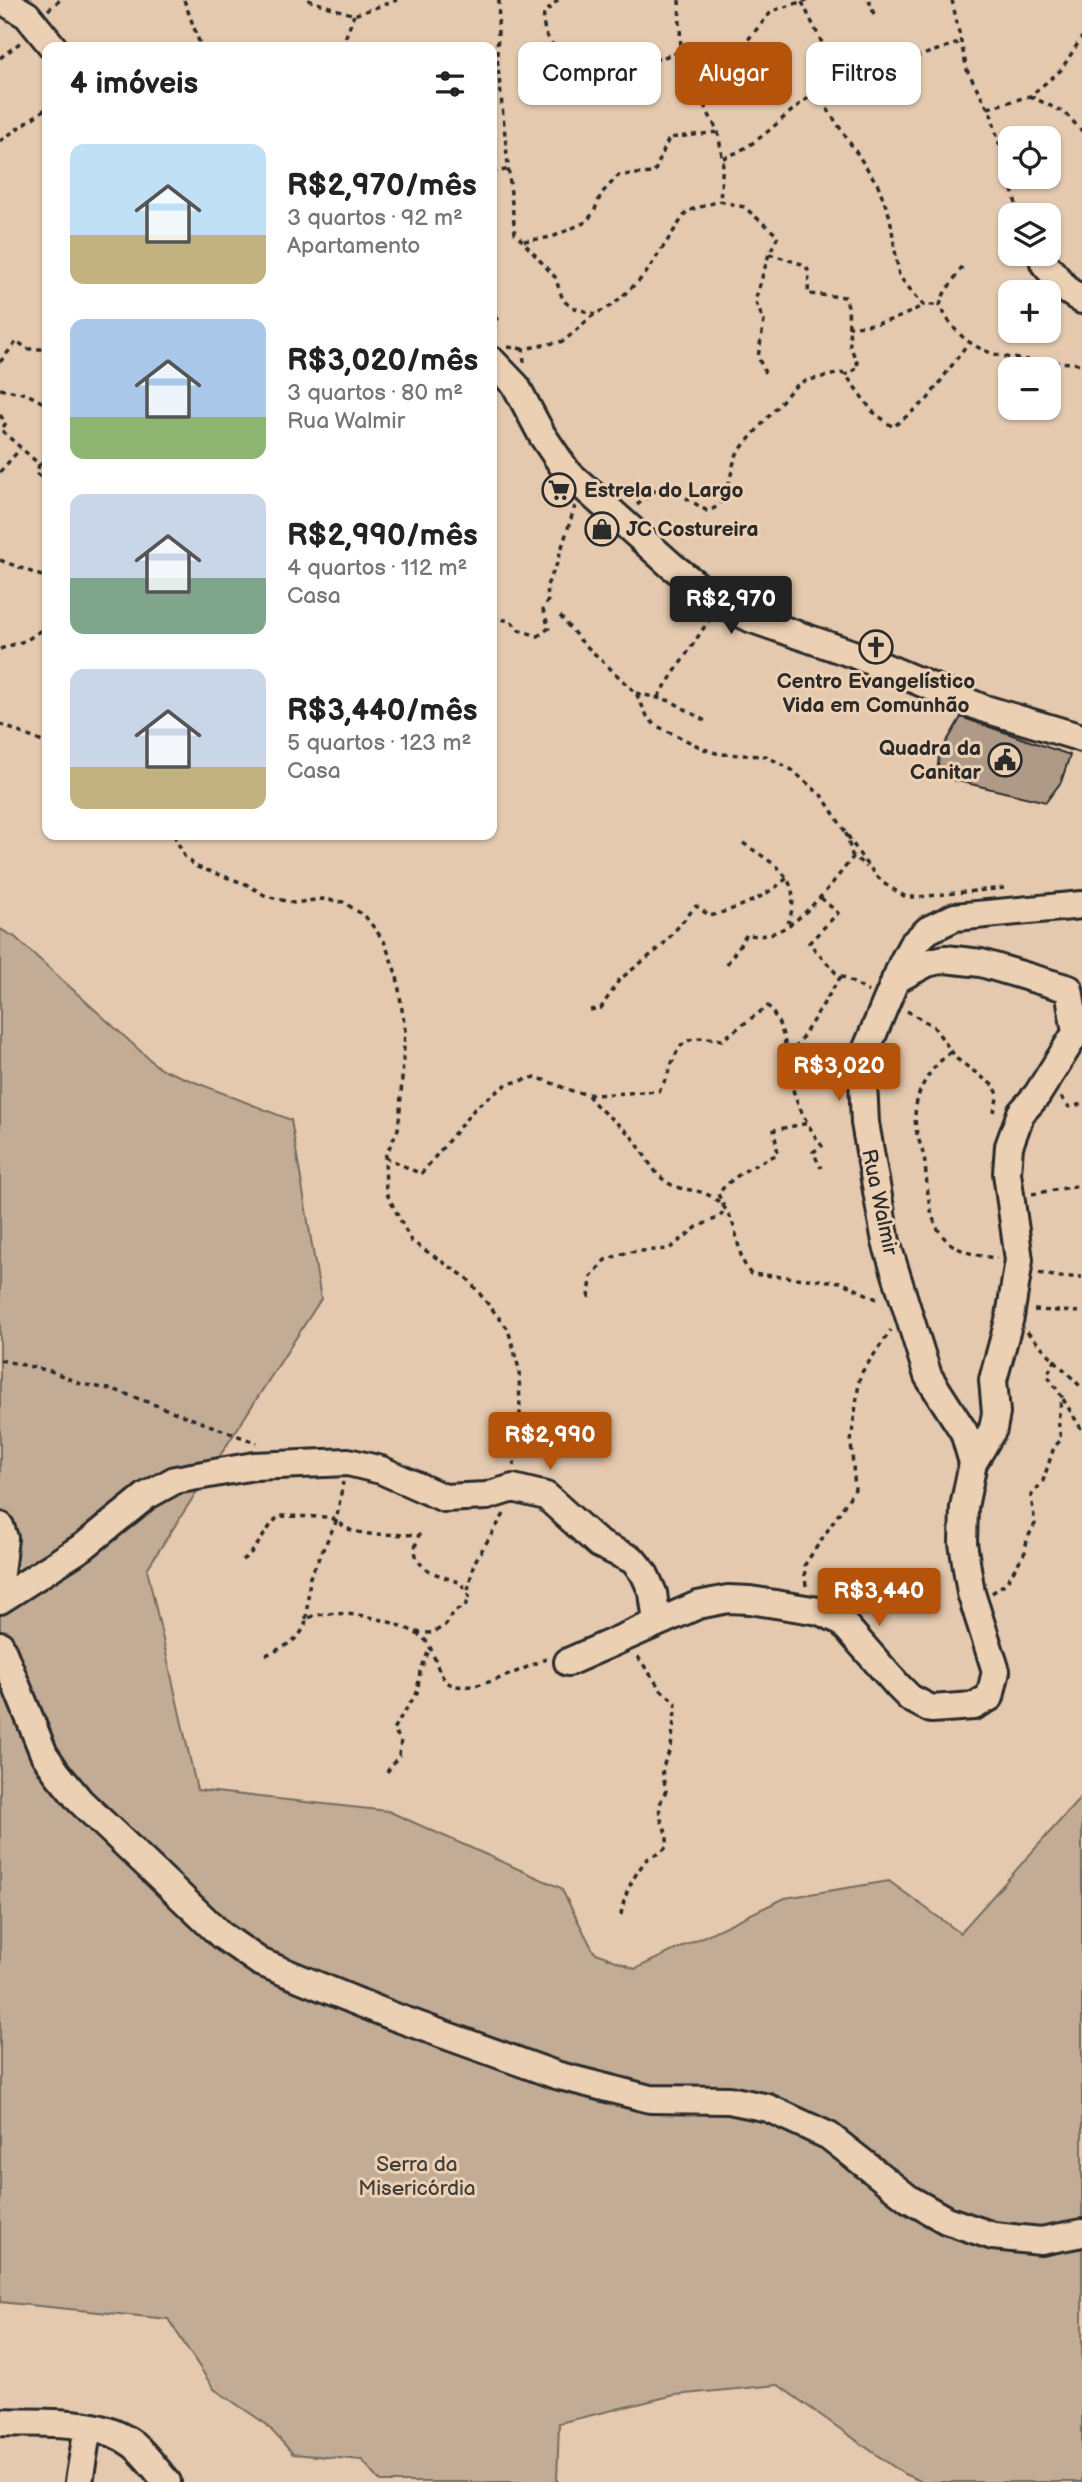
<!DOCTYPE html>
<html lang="pt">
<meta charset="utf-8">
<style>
body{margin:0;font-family:"Balsamiq Sans",sans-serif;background:#f2f2f2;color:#222;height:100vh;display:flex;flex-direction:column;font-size:26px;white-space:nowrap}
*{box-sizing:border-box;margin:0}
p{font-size:23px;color:#767676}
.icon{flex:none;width:38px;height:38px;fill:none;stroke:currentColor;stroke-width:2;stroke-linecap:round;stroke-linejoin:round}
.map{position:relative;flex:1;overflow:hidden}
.details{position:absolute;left:42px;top:42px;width:455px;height:798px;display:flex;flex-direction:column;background:#fff;border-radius:14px;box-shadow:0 2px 5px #0004}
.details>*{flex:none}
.hud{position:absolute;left:518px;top:42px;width:458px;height:63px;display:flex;gap:14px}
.buttons{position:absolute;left:998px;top:126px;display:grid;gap:14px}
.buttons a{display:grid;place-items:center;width:63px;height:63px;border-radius:14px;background:#fff;box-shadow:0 2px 5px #0004;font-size:35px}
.price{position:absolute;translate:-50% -60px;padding:0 16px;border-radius:7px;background:#b45309;color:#fff;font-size:23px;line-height:46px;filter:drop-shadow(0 2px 4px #0008)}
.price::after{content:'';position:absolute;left:50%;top:42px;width:21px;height:16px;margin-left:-10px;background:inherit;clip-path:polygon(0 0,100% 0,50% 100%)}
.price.on{background:#222;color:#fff}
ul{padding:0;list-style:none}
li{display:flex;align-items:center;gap:21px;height:175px;padding:0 28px}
li span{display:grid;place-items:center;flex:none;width:196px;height:140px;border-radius:14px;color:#555}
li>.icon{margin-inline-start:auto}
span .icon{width:84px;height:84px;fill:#fffc;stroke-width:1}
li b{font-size:30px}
h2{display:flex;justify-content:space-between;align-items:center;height:84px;padding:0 28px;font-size:30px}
.pill{padding:0 24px;border-radius:14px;background:#fff;box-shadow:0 2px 5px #0004;font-size:24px;line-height:63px}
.pill.on{background:#b45309;color:#fff}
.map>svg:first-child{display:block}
.green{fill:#c2ac95;stroke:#766c60;stroke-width:2}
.building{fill:#ae9a87;stroke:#2b2b2b;stroke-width:2}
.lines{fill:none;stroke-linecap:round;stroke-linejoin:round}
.minor-casing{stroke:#2b2b2b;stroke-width:32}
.path{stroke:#2b2b2b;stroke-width:3.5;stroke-dasharray:5 5;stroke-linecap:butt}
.minor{stroke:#ecd0b3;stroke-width:26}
.labels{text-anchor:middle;stroke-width:6;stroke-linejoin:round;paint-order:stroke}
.poi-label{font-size:21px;font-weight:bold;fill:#2b2b2b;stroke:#ecd0b3;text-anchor:start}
.street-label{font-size:21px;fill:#2b2b2b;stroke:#ecd0b3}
.park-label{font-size:21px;fill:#423e3b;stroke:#ecd0b3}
</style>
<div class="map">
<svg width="1082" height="2482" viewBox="0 0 1082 2482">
<rect width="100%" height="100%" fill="#e4c9ae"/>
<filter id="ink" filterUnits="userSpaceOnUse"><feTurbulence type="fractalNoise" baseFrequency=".0143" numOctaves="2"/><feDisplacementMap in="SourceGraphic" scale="14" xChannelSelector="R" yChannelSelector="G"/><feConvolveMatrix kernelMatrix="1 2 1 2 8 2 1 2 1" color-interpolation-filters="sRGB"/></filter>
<g filter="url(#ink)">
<path class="green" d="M0 929 15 937 159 1068 291 1120 321 1299 147 1569 197 1790 388 1811 561 1888 594 1952 635 1969 785 1898 889 1881 960 1933 1082 1796V2482H923L904 2474 778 2385 675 2395 559 2423 557 2482H381L362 2460 293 2454 266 2424 214 2389 168 2319 0 2302Z"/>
<path class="building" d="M961 717 1070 755 1061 782 1046 802 937 776 939 755Z"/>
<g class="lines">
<defs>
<path id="minor" d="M2 0 27 15 53 47
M1044 263 1068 291 1082 300
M492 361 516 386 542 435 567 472 672 566 720 603 752 619 856 655 982 708 1082 738
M973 1463 964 1432 928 1376 886 1242 865 1123 862 1060 903 962 912 945 928 930 955 917 1082 905
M0 1526 4 1538 0 1573
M0 1600 84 1546 146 1496 175 1480 254 1466 348 1462 381 1470 444 1498 487 1496 513 1488 546 1496 599 1544 633 1560 645 1575 653 1593 657 1622
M0 1645 44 1754 57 1773 80 1801 221 1935 260 1962 395 2017 556 2075 650 2099 729 2100 768 2108 829 2136 909 2199 946 2220 993 2236 1041 2241 1082 2233
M568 1662 698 1605 728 1599 750 1600 819 1611 841 1621 898 1686 910 1698 931 1709 974 1706 990 1697 996 1671 971 1593 963 1543 964 1507 973 1463 993 1429 996 1413 993 1380 1010 1317 1019 1260 1007 1173 1009 1146 1021 1113 1037 1095 1076 1033 1069 989 981 963 945 959 927 963 895 980
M0 2422C43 2424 98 2417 134 2445 146 2455 156 2470 167 2482
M79 2482 88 2426"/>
</defs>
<use href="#minor" class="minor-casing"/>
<path class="path" d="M184 0 201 47
M308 0 354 15 397 0
M499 0 497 57 515 233 555 277 563 300 571 307 595 314
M558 0 544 14C538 57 594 69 626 66 644 64 663 57 680 52
M679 0 681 51 690 78 718 132 723 162 720 201
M869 0 875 17
M952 0 967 70 991 114 1019 215
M802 2 825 49 819 91
M48 10 60 0
M342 47 354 15
M0 58 21 42
M694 83 711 65 746 42 772 11 807 0
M816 92 878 185 890 217 899 276 923 305H940
M1030 96 1065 113 1082 131
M988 108 1030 96 1061 70 1082 37
M0 141 47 108
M723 158C763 145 786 109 822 89L961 42
M492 173 510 169
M720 201 744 207 778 236 769 254 755 301 764 321 758 357 765 373
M524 241 552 237 586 222 594 212 601 194 619 175 654 173 669 138 718 132
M769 254 805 265 809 272 808 294 845 297 848 306 850 346 859 367 846 375
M962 267 944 294 940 305C968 367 1025 358 1082 364
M847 326C875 326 899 320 923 305
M492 340 497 317
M508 347 523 349
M0 362 17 341 27 349H47
M524 362 523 349 564 341 592 316 614 304 644 276 687 211 720 201
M0 389 27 394 47 405
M0 415 6 423 1 430 39 464H47
M39 464 37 474 47 482
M0 472 20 449
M637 505 664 484 707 511C733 505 728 469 738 452L793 388 804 381 841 373 846 375 872 411 893 427 927 400 968 343
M0 560 47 578
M560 616 580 640 636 693 647 716 655 725 704 749 719 754 766 756 792 770 823 797 864 861 883 883 906 897H917L1004 888
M492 618 511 621 519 630 538 636 549 628 543 610 548 600 547 585 556 566 575 506
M0 649 27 640 47 626
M636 693 671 701 707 722
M658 697 709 620
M0 724 47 744
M846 833 852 855 867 867
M174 835 184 856 197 867 246 884 266 896 294 903 322 899 343 902 365 916 384 941 397 976 405 1030 400 1111 398 1129 385 1157 386 1192 411 1241 467 1278 508 1329 519 1369 520 1414 514 1466
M743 843C775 865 805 878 788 923
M821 898 838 913 809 943 836 973 869 992
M727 964 747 934C788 947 831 884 854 856
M590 1010 601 1008 619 980 661 947 696 906 710 916C738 908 765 898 787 878
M907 1011 933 1026 957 1059 994 1086 998 1094 994 1112
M951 1052C928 1069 911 1097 916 1127 917 1139 924 1151 925 1164 930 1219 931 1252 997 1258
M790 1057 841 976
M588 1095C600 1113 617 1121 631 1136 644 1151 651 1172 668 1183 686 1194 702 1185 722 1205 741 1225 734 1255 751 1274L841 1282 881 1301
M1061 1097 1069 1107 1082 1104
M385 1157 421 1174 476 1107 507 1084 536 1077 575 1092 595 1095 659 1091C680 1058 669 1030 722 1040L768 1006C786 1029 786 1049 790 1077 793 1098 809 1129 822 1146L813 1152 821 1168
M1032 1194 1082 1185
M1039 1273 1058 1277H1082
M589 1298 591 1277 605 1260 628 1252 669 1249 697 1227 720 1217 725 1209 718 1194C733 1175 756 1164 778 1154L774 1130 808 1123
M1034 1310 1082 1312
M1027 1332 1082 1388
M0 1360 51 1371 81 1384 115 1390 257 1443
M1063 1399 1082 1430
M242 1560C259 1549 264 1530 279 1516L330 1517 352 1531 369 1534 419 1535C404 1568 437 1574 461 1583L470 1598 465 1606 453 1612 446 1625 432 1633 414 1632
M806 1586 804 1566 855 1489 851 1442 860 1375 891 1330
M468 1590 474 1563 504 1514
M992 1593 1006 1583 1025 1552 1027 1539 1035 1524 1031 1496 1043 1481 1054 1447 1061 1440 1058 1420 1062 1397 1047 1375 1056 1359
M306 1619 310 1577 336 1522 343 1482
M266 1655C281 1649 305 1638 306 1619 331 1605 408 1620 427 1642 435 1653 438 1678 450 1684 473 1695 523 1668 546 1659
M387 1772 399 1755 401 1740 393 1729 417 1693 420 1672 429 1650
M621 1915C624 1894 633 1877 646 1860 652 1854 665 1854 667 1844 669 1825 650 1817 666 1791L662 1769 671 1747 676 1703 661 1690 636 1654"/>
<use href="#minor" class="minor"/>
</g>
</g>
<defs>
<symbol id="supermarket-ring" viewBox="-11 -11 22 22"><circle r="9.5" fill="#ecd0b3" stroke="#2b2b2b" stroke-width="1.5"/><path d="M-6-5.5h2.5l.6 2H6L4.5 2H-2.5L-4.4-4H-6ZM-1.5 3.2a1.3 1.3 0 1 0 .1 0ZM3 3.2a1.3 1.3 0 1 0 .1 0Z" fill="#2b2b2b"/></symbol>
<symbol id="shop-ring" viewBox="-11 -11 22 22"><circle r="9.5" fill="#ecd0b3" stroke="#2b2b2b" stroke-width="1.5"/><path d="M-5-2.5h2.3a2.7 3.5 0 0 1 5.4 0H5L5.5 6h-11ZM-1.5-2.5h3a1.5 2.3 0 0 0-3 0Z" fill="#2b2b2b"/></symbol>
<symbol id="church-ring" viewBox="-11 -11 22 22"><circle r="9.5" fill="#ecd0b3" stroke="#2b2b2b" stroke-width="1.5"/><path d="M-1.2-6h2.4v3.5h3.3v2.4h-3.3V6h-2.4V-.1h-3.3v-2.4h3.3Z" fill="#2b2b2b"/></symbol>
<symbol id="civic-ring" viewBox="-11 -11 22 22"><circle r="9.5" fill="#ecd0b3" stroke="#2b2b2b" stroke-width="1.5"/><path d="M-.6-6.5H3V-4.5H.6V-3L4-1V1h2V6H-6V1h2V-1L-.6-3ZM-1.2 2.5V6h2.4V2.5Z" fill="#2b2b2b"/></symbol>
</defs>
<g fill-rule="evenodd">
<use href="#supermarket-ring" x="540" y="471" width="38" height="38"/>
<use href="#shop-ring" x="583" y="510" width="38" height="38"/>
<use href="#church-ring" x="857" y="628" width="38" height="38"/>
<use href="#civic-ring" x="986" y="741" width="38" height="38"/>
</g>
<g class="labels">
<g class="poi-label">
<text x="584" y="497">Estrela do Largo</text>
<text x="626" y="536">JC Costureira</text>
<text x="876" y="688" text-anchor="middle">Centro Evangelístico<tspan x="876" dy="24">Vida em Comunhão</tspan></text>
<text x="981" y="755" text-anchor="end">Quadra da<tspan x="981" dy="24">Canitar</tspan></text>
</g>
<g class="street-label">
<text transform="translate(880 1202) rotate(78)" y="7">Rua Walmir</text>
</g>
<g class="park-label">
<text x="417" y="2171">Serra da<tspan x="417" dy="24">Misericórdia</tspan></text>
</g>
</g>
</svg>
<div class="buttons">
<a><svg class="icon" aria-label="locate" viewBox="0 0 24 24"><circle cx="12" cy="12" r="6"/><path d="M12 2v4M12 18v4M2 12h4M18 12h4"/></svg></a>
<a><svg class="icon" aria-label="layers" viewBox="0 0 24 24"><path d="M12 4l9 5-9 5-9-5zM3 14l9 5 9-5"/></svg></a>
<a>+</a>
<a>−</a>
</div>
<b class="price on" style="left:731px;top:636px">R$2,970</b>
<b class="price" style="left:839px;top:1103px">R$3,020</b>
<b class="price" style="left:550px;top:1472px">R$2,990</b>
<b class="price" style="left:879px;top:1628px">R$3,440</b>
<div class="hud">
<a class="pill">Comprar</a>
<a class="pill on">Alugar</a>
<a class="pill">Filtros</a>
</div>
<section class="details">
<h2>4 imóveis<svg class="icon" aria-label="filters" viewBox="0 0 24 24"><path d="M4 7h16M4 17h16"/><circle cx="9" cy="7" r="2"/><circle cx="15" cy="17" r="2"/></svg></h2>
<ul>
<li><span style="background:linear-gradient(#bfe0f5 65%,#c2b280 0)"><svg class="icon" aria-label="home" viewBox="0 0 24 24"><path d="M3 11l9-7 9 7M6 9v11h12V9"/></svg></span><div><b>R$2,970/mês</b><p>3 quartos · 92 m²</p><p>Apartamento</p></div></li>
<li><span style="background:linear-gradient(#a9c7e8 70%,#8fb573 0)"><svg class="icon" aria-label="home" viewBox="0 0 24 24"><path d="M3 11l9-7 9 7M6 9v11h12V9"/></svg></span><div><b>R$3,020/mês</b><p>3 quartos · 80 m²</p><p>Rua Walmir</p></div></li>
<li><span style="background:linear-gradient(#c9d6e8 60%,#7fa58c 0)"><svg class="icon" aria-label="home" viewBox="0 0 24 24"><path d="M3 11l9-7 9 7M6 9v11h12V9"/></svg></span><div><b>R$2,990/mês</b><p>4 quartos · 112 m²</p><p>Casa</p></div></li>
<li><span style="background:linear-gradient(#c9d6e8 70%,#c2b280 0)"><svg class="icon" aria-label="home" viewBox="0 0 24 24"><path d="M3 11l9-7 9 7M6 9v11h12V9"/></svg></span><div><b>R$3,440/mês</b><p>5 quartos · 123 m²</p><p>Casa</p></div></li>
</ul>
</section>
</div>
